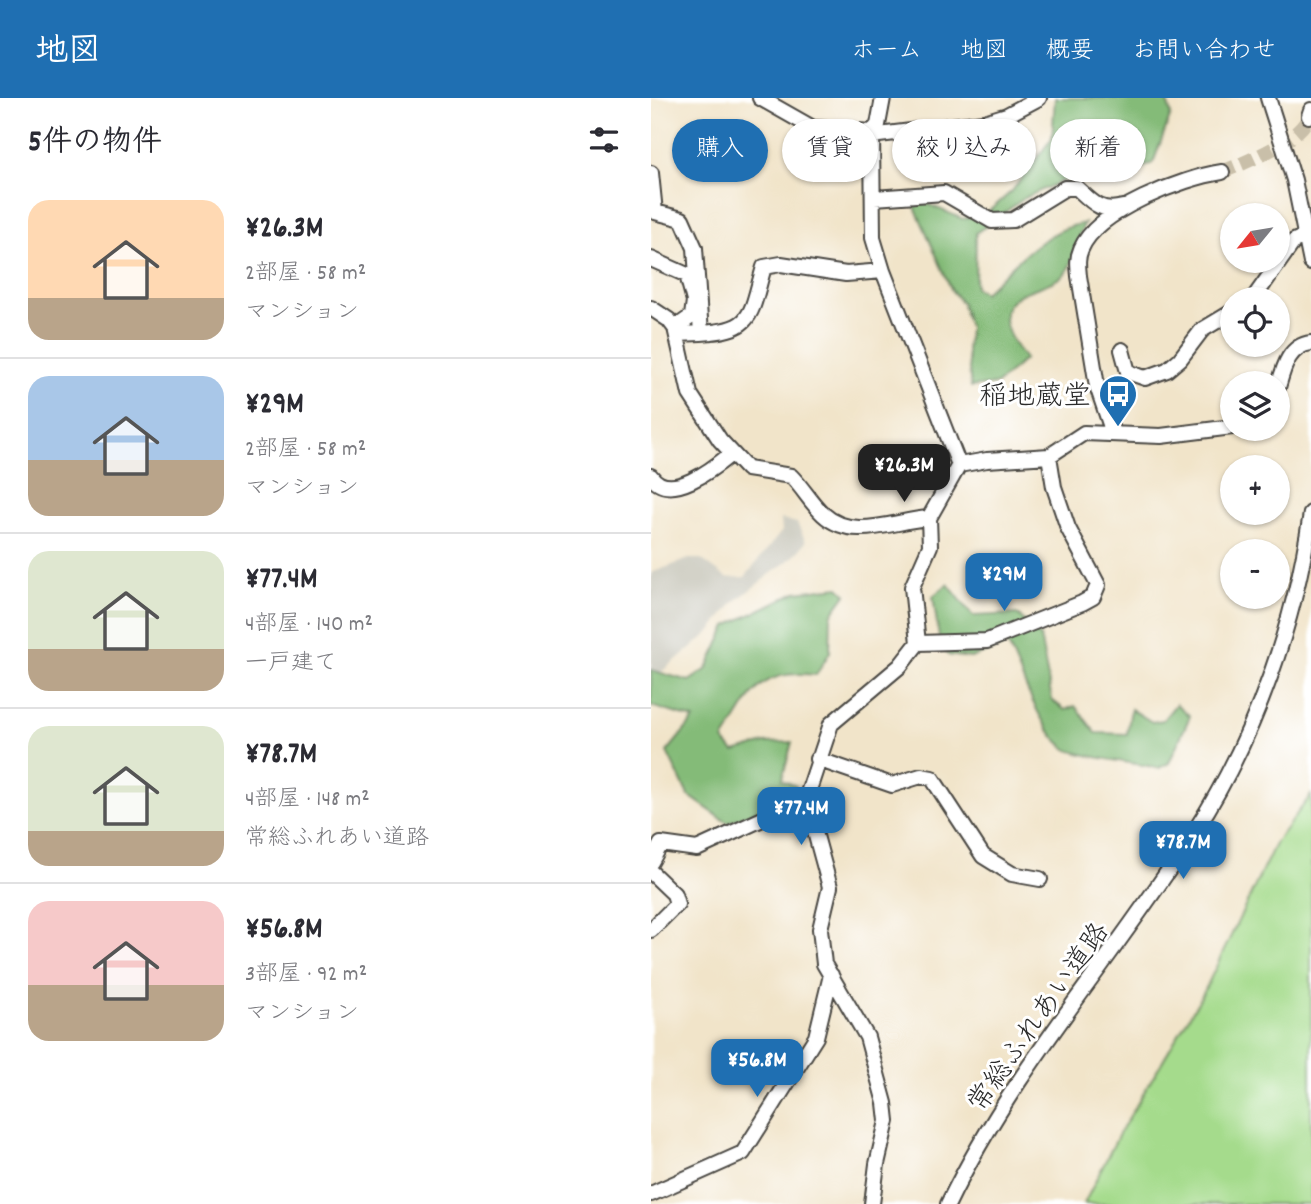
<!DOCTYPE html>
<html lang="ja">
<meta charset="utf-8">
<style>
body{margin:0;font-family:Dekko,"Klee One",sans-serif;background:#f2f2f3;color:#2b2b33;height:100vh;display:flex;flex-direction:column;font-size:26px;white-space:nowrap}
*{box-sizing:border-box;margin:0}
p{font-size:23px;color:#7c7c81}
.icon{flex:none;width:38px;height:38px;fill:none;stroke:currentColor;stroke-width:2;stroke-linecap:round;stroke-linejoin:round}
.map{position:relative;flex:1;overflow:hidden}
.details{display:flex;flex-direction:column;background:#fff;width:651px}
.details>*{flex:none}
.banner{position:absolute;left:21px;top:21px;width:534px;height:63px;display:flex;gap:14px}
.needle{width:46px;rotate:240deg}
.fabs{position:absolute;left:569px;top:105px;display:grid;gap:14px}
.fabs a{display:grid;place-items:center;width:70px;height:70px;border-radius:50%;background:#fff;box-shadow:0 2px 5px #0004;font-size:35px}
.price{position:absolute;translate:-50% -60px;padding:0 16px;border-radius:14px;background:#1f6fb2;color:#fff;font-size:23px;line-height:46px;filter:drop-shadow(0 2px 4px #0008)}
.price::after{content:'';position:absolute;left:50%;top:42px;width:21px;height:16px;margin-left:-10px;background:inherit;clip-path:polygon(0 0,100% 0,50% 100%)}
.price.selected{background:#222;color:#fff}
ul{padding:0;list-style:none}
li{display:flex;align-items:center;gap:21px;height:175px;padding:0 28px}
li+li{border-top:2px solid #e1e1e2}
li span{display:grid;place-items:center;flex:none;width:196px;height:140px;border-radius:21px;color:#555}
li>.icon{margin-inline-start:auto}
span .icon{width:84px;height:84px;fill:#fffc;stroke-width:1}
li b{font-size:30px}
h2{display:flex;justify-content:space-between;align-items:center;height:84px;padding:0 28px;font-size:30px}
.tag{padding:0 24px;border-radius:32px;background:#fff;box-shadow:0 2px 5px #0004;font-size:24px;line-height:63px}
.tag.selected{background:#1f6fb2;color:#fff}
header{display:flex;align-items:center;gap:42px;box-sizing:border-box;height:98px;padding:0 35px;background:#1f6fb2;color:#fff}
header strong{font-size:33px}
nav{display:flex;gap:38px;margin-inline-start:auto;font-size:24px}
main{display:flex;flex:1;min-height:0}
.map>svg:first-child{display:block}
.industrial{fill:#c6c5b8}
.green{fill:#a5db8c;stroke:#68835c;stroke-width:2}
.forest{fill:#84bb78;stroke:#587352;stroke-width:2}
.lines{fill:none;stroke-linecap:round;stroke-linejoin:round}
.minor-tunnel{stroke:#c9bfa9;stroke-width:14;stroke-dasharray:14 7;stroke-linecap:butt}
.minor-casing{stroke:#494743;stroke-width:18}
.minor{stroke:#fff;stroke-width:14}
.labels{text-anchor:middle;stroke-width:6;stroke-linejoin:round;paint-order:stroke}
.poi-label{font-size:28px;fill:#2b2b2b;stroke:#fff;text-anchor:end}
.street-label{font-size:28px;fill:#2b2b2b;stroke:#fff}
</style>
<header>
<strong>地図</strong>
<nav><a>ホーム</a><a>地図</a><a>概要</a><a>お問い合わせ</a></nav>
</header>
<main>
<section class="details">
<h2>5件の物件<svg class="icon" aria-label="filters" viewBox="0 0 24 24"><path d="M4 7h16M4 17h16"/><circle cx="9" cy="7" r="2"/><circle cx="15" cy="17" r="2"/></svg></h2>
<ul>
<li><span style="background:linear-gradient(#ffd9b3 70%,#b9a48a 0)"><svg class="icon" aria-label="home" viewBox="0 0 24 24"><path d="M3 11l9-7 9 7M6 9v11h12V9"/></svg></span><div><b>¥26.3M</b><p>2部屋 · 58 m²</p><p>マンション</p></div></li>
<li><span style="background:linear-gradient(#a9c7e8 60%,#b9a48a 0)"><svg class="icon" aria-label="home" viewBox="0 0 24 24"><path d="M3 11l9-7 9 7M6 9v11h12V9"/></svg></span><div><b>¥29M</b><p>2部屋 · 58 m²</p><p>マンション</p></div></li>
<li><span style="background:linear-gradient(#dfe7d0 70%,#b9a48a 0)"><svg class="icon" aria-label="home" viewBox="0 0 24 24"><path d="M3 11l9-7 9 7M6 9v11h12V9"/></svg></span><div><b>¥77.4M</b><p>4部屋 · 140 m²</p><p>一戸建て</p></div></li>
<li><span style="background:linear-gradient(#dfe7d0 75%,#b9a48a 0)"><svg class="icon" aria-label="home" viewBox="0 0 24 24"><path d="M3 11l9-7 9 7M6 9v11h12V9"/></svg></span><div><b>¥78.7M</b><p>4部屋 · 148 m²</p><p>常総ふれあい道路</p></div></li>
<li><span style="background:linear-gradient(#f6c9c9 60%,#b9a48a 0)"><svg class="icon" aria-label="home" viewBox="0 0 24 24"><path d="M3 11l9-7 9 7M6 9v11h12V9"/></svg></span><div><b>¥56.8M</b><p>3部屋 · 92 m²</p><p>マンション</p></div></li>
</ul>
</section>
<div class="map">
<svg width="660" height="1106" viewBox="0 0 660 1106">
<rect width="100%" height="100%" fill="#fff"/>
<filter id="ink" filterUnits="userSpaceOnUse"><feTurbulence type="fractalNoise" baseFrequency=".0143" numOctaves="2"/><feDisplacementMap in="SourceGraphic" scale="14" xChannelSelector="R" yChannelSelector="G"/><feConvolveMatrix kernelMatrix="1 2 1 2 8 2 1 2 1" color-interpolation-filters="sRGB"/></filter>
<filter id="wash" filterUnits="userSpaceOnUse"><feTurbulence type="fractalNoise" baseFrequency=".00686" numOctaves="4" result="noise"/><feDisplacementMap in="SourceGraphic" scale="28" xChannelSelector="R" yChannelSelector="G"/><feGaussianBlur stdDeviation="1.57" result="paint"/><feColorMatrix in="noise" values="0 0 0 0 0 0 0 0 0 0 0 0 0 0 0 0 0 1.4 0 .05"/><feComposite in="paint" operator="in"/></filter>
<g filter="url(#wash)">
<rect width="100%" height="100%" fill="#f1e4c9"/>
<path class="industrial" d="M130 421 146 425 155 444 143 458 83 504 57 536 4 579 0 578V475L38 461H50L76 480 94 479 131 433Z"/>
<path class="green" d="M660 697V1106H433L467 1038 554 892 625 744Z"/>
<path class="forest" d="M404 0H515L520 16 502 65 476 77 427 76 375 99 325 135 324 190 333 195C362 168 393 131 434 125 424 140 424 169 410 179 399 187 382 190 370 196 340 212 359 242 374 261L346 286 320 289 316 252 318 230 311 205 301 193 264 109 272 104 312 121 337 114 361 93 401 40Z
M297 486 322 518 366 516 389 538 401 602 414 612 424 608 445 635 476 636 480 611 501 624 512 622 525 606 539 618 518 665 508 670C490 666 429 659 416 651 389 633 370 575 357 546L320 560 297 557 288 540 282 498Z
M188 489 195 496 180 517 179 554 165 577C104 570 102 599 72 642L83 654 114 645 141 644 131 682 145 688 142 698 77 725 37 697 16 654 43 621 0 608V572L38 583 56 571 76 528 145 494Z"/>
</g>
<g filter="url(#ink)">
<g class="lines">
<path class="minor-tunnel" d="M571 74C595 64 649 43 658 18"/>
<defs>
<path id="minor" d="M109 0 162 30 221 34 222 140 232 173 308 367
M617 0 643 82 660 165
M658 18 660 12
M221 34 227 27 232 0
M220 38 333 24 356 17 388 0
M0 75 4 114 31 121 44 150 50 235 26 236
M223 100 293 95 341 123 362 122 414 90H426C442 105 450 115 472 109
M0 161 36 177 43 203 41 218 24 230
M602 201 643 143 656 137
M0 210 18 222 24 230 39 296 69 342 96 371 140 378C152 390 160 405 172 416 202 444 244 422 278 420L308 367 336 362 398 358 433 335 510 338 581 329
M50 235C104 232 99 216 113 169L130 166 195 176 232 173
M471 252 477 274 494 280 516 272 529 261 551 232 581 214
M626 293C632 273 636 248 660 245
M462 335 446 288 428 178C427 168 426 160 430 151 446 112 532 80 571 74
M0 378C18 406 63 370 80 356
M267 545 336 543 431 505 442 499 447 487 417 430 403 389 398 358
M166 661 241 687 270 678 281 680 332 758 361 776 389 781
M0 764 10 746 46 751 155 701
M0 774 23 796 26 806 0 832
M0 1096 92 1055 165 939 180 877
M221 1106 226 1066 236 1023 234 1005 216 939 173 866 169 831 179 789 155 701 180 626 249 568 267 545 261 489 279 448 278 420
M297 1106C362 971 465 857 545 731 605 637 644 525 660 415"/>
</defs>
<use href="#minor" class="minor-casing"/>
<use href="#minor" class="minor"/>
</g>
</g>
<defs>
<symbol id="bus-pin" viewBox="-11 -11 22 30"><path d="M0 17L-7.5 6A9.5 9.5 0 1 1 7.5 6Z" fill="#1f6fb2" stroke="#fff"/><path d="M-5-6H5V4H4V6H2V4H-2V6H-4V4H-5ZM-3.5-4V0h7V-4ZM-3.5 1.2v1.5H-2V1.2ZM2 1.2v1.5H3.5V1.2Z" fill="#fff"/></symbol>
</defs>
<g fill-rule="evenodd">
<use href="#bus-pin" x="445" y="274" width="44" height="60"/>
</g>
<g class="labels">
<g class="poi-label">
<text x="440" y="306">稲地蔵堂</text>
</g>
<g class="street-label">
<text transform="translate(386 918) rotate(-55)" y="10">常総ふれあい道路</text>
</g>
</g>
</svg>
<div class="fabs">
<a><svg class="needle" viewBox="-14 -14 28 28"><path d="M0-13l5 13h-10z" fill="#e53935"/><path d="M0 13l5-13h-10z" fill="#7c7c81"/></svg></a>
<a><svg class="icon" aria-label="locate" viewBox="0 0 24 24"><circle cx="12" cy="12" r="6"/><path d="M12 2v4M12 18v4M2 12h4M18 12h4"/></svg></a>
<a><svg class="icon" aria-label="layers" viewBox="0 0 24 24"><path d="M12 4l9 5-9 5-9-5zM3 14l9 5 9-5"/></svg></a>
<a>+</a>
<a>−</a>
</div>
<b class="price selected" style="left:253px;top:406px">¥26.3M</b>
<b class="price" style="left:353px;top:515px">¥29M</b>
<b class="price" style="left:150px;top:749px">¥77.4M</b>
<b class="price" style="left:532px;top:783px">¥78.7M</b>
<b class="price" style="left:106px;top:1001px">¥56.8M</b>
<div class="banner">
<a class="tag selected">購入</a>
<a class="tag">賃貸</a>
<a class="tag">絞り込み</a>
<a class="tag">新着</a>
</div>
</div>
</main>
